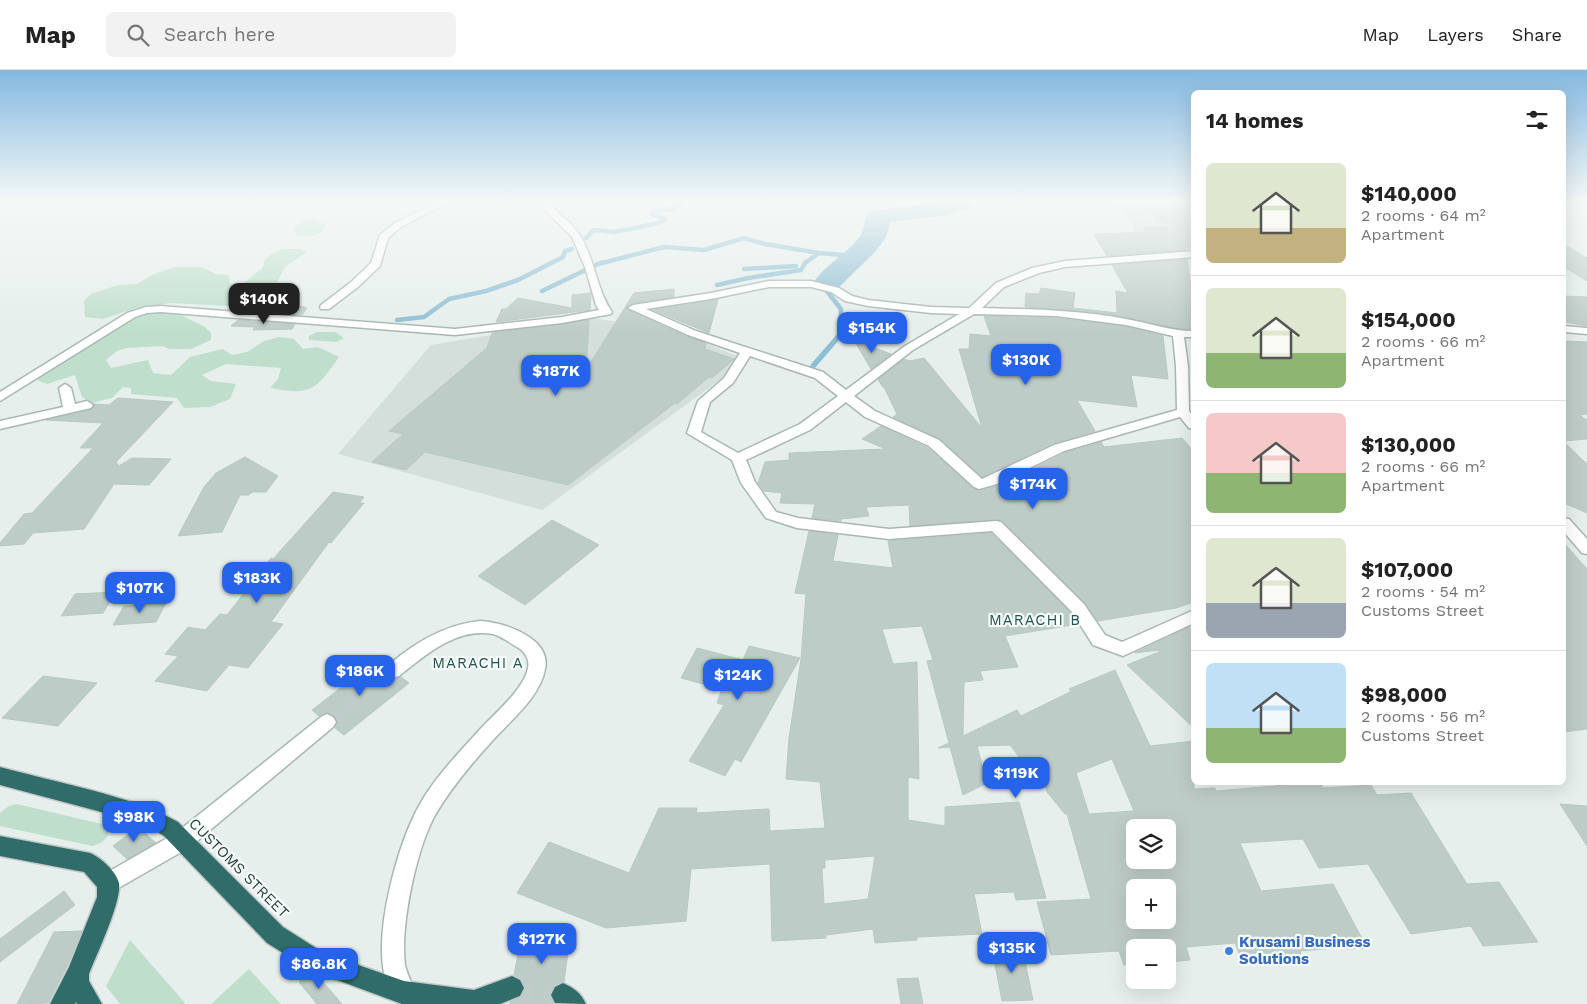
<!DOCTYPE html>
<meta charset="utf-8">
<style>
body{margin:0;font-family:"Work Sans",sans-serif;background:#f2f2f2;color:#222;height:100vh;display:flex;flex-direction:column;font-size:19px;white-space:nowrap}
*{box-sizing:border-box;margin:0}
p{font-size:16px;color:#767676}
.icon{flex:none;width:28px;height:28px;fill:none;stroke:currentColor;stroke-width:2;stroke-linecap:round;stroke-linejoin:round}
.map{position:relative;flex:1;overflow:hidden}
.details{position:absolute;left:1191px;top:20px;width:375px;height:695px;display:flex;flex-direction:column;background:#fff;border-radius:8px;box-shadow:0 5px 20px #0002}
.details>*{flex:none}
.fabs{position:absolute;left:1126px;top:749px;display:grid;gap:10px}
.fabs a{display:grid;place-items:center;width:50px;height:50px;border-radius:8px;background:#fff;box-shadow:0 5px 20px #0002;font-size:25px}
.price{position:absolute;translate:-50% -42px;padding:0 11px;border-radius:10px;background:#2563eb;color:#fff;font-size:16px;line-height:32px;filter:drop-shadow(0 1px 2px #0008)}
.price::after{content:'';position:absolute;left:50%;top:30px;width:15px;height:11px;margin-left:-8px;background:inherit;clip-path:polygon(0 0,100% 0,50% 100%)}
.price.selected{background:#222;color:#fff}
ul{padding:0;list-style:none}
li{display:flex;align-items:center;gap:15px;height:125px;padding:0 15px}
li+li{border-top:1px solid #e0e0e0}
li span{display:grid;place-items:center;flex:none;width:140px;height:100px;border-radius:8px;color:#555}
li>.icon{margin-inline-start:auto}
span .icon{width:60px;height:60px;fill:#fffc;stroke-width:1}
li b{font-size:21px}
h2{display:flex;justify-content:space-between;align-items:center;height:60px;padding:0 15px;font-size:21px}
header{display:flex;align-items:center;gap:30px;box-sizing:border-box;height:70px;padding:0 25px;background:#fff;border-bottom:1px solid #e0e0e0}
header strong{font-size:24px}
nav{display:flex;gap:28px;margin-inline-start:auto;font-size:18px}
.search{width:350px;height:45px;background:#f2f2f2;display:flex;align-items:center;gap:12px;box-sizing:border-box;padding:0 18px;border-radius:8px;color:#767676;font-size:19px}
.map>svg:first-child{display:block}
.built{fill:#d4dfdb}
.green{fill:#bfdfcc}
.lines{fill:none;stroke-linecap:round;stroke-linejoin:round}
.stream-far1{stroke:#8ebed3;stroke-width:4.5}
.stream{stroke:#8ebed3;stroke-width:5.5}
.river{fill:#8ebed3;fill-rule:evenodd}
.building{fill:#beccc8;stroke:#b8c8c4;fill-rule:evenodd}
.minor-tunnel{stroke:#bfccc9;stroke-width:16;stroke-dasharray:16 8;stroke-linecap:butt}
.highway-tunnel{stroke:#bfccc9;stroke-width:21;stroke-dasharray:21 11;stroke-linecap:butt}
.minor-casing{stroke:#a8b7b4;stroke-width:3}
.highway-casing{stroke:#c2cac9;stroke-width:3}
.minor{fill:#fff;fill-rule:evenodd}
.highway{fill:#306d6a;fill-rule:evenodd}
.shop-dot{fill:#3f7fe0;stroke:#f7fbf9;stroke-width:2}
.labels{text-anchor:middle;stroke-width:4.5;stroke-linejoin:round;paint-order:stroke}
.quarter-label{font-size:15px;letter-spacing:1px;fill:#20544f;stroke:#f7fbf9}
.near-street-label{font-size:15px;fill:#24413e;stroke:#f7fbf9}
.near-shop-label{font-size:15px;font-weight:bold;fill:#366cbe;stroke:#f7fbf9;text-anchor:start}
</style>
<header>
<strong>Map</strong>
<div class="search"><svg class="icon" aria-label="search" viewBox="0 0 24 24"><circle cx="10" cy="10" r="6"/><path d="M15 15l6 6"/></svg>Search here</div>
<nav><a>Map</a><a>Layers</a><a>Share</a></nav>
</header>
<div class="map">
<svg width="1587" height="934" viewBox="0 0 1587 934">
<rect width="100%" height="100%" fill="#e6efec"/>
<path class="built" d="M1096 131H1194V182L1146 184 1124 140 1097 134Z
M591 248 673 260 747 290 542 440 338 384 431 275Z"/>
<path class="green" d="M313 149 326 155C321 168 308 167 296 165L294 158 304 151Z
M289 179H299L307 182 285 197 277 212 255 228 228 236 171 233 136 238 103 249 85 247 84 231 91 224 118 215 137 214 152 205 174 197H201L216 204 229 205 230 214H243L263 197 265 189 278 180Z
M171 240 205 257 211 263V270L191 279H169L162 276 126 278 117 281 106 290 111 298 148 290 153 303 171 305 190 287 223 279 232 285 247 282 264 271 279 267 294 269 303 279 318 277 339 287C316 320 311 326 270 318L278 309 281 298 226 294 202 305 211 311 236 314 230 329 210 337 184 338 177 328 131 324V318L123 317 112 328 92 333 82 327 75 305 47 314 37 310 47 300 134 249 152 242Z
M317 262H335L344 268 337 272 309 270V266Z
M17 734 106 755 110 759C108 769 101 774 92 776L0 756V743L9 736Z
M130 870 185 933 184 934H120L106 916Z
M249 899 281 934H211Z"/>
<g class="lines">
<path class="stream-far1" d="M586 168 594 160 615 162 659 153 665 149 652 144 656 141 673 139 687 131
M744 199 796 196
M717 215 748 208 801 200 805 193 819 183 855 186
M825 219 841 239 840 265 838 267
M542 221 598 194 664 177 704 180 744 168 765 174 819 183
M397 250 424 247 449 229 486 221 518 210 563 187 565 181 572 179"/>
<path class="stream" d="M813 296 839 266"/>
<path class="river" d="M937 131H974L970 138 955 141 949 145 890 152 886 167 876 181 837 219 827 222 817 219 813 213C825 195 844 186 858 169 865 161 863 149 869 141L934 133Z"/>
</g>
<path class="building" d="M1133 131H1194V177L1185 178V180L1107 186 1094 164 1147 162 1143 158 1168 156Z
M1564 174 1587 188V211L1564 197Z
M1187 189 1194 238V259L1177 258 1090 242 1025 237 1026 223 1039 224 1041 218 1075 223 1073 238 1117 243 1116 221 1128 223 1112 195Z
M674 219V227L633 233 626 239 687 267 706 273 705 279 734 289 712 308 709 307 677 334 675 333 568 415 425 382 406 400 372 392 403 364 389 361 487 278 492 263 589 250 586 300 634 223Z
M591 223 590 240 496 252 502 239H506L518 228 572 238V225Z
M1564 226 1587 227V256L1564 252Z
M718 229 709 263 653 240 711 231Z
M257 233 305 237 304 238H307L302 245 248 241Z
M984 246 1056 248 1126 257 1163 266 1168 309 1131 305 1137 337 1077 330 1095 361 1053 373 982 407 940 369 893 347 897 344 884 317H883L878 310 904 289 910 291 924 288 982 358 959 279H969L970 264 991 266Z
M238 250 295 254 292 259 253 260 255 257 231 256Z
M854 270 891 284 871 299Z
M1564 271 1587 272V344L1579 345 1587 350V369L1564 371Z
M118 328 173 332 116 392 119 396 132 388 171 389 149 415 114 414 84 459 33 463 24 474 0 476V473L24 444 32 443 93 378H80L103 353 46 350 91 340 94 334 109 335Z
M881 356 928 378 973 418 980 421 998 416 1065 383 1101 372 1104 377 1182 368 1194 382V532L1176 538 1098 551 1085 533 1001 450 910 456 909 435 866 437 869 446 841 449V451L812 448 815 434 780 433 782 423 764 421 758 413 765 392 789 390V383L886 379 862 369Z
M1564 372 1587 394V443L1564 433Z
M245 387 278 406 266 422H252L249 425H240L222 462 178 466 204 417 216 403Z
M333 422 364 427 359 433H364L331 473 329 472 271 552 283 554 248 598 229 595 207 621 155 611 178 586 165 584 188 557 205 560 220 544 227 545 271 488 273 489Z
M552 450 599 475 525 535 478 506Z
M809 461 838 465 833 491 893 498 888 471 991 463 1071 543 1078 554 1005 566 1018 597 980 601 983 610 964 612 963 666 1017 640 1021 646 1072 621 1069 619 1115 600 1150 676 1194 671V719L1215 718 1216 721 1320 712 1323 718 1371 715 1377 725 1411 723 1467 814 1499 812 1538 872 1483 876 1471 856 1411 864 1368 794 1319 798 1303 769 1240 773 1261 821 1333 814 1367 878 1347 879 1346 877 1300 881 1301 884 1241 888 1235 873 1186 877 1190 890 1168 892V878H1135V894L1124 895 1119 881 1051 885 1037 832 1091 829 1067 744H1065L1047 722 1038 688 1025 695 1010 675 977 676 987 713 963 725 950 677 938 678 949 673 927 591 933 590 922 556 882 559 893 594 917 592 919 709 908 707V750L945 756V737L1019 732 1046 828 1016 830 1014 822 974 824 982 864 917 867V870L875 873 873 859 826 865V868L772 871 770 794 691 799 686 851 606 858 517 823 549 772 629 803 659 738H697L696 743 769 739 770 761 825 758 820 712 786 709 789 668 801 589 806 524 795 523ZM1112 689 1134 741 1089 744 1076 703ZM1135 758H1168V790H1135ZM875 786 868 829 824 834 822 798H825V790ZM1135 818H1168V850H1135Z
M1564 473 1587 499V659L1564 662Z
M116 522 103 543 61 546 75 524Z
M166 533 156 552 113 555 124 536Z
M1189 557 1194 562V658L1127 595 1159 582V580L1135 583Z
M749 576 800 588 741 692 735 689 725 706 689 691 724 635 717 633 722 619 681 608 697 578 743 590Z
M377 590 385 596 382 602 386 608 394 610 401 607 409 613 344 665 335 658 338 651 334 645 326 642 319 646 312 640Z
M43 606 97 613 58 656 2 648Z
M1560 734 1587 736V776Z
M138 757 156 773 127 789 113 776Z
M64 821 75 835 0 892V869Z
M571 860 564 912 554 915 549 924 554 934H510V932L522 927 526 919 522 909 514 905 522 863Z
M82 861 67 896 48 933 17 934 54 862Z
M1022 877 1033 930 1002 931 992 879Z
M311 902 317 905 342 934H317L299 912Z
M918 908 923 934H901L897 909Z"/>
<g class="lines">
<path class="minor-tunnel" d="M327 652 393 601"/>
<path class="highway-tunnel" d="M512 918 563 925"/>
<defs>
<path id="minor" d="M439 131H450L401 157 388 168 380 196 358 217 329 239H321L320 237 321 235 350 213 371 193 380 165 395 153Z
M536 131H545C556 141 573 153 581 167 595 190 597 221 612 242L611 244 562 253 455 265 161 242 147 243 135 247 0 331V322L127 243 146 237 161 236 455 259 562 247 599 240 596 235 585 197 572 167Z
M1194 181V187L1065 197 1039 203 1004 217 982 238C1030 239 1078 240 1126 249 1149 253 1170 261 1194 261V267H1184L1188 296 1189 341 1194 347V359L1189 358 1180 347 1064 381 997 414 979 419 974 417 929 376 865 347 846 332 810 360 746 390 755 412 776 442 798 448 889 459 996 451 1001 452 1084 534 1105 565 1122 572 1194 540V553L1123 586 1093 575 1072 542 992 461 889 469 797 458 766 448 741 413 732 390 687 363 698 331 724 308 740 283 688 265 628 238 633 235 711 223 769 211H811L839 218 852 226 868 230 931 237 969 238 996 213 1032 198 1065 191ZM769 217H811L831 222 845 231 868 236 931 243 959 244 905 276 846 320 823 302 696 261 646 239 711 229ZM974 244 1056 246 1126 255 1173 266 1176 296 1177 340 1054 375 982 409 939 370 875 341 854 326 913 280ZM750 286 815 308 838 326 800 354 738 383 701 362 710 332 733 313Z
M1564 256 1587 258V264L1564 262Z
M65 314 71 318 75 334 87 331 93 335 91 338 0 359V351L63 337 59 318Z
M1564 448 1569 449 1587 469V484L1582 483 1564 462Z
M480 551C503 552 552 568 545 599 540 627 512 649 494 669 472 693 450 719 434 747 416 781 400 856 405 895 407 904 412 914 416 923L412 931 405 934 396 931C391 920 384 908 383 896 377 852 398 773 420 734 434 709 455 687 474 666 490 647 519 625 527 602 531 591 526 582 517 577 510 573 501 566 493 564 457 557 425 585 399 606L393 608 387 606 384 601C388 594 395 590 401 585 425 567 450 554 480 551Z
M327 644 333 647 336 652 333 657 190 777 115 820 108 823 101 820 97 813 101 806 176 763 321 647Z"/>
<path id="highway" d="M0 697C54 712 130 725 178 752L283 857 324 883 404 911 474 920 512 906 520 910 524 918 520 926 500 934H402L310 900 267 873 164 766 153 759 120 747 0 715Z
M0 766 90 783C100 787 116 801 119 813 122 831 97 884 89 904V911L102 934H77L76 932 75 934H50L69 897 97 827V817L84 802 0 786Z
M563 913C574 918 581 923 586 934L555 933 551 925 555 917Z"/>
</defs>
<use href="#minor" class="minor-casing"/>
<use href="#highway" class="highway-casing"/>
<use href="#minor" class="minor"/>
<use href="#highway" class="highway"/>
</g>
<linearGradient id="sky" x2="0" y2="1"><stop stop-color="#84b8e0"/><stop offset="0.5" stop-color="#f4f8f6"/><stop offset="1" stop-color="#f4f8f6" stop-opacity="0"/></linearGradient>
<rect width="1587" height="262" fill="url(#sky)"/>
<circle class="shop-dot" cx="1229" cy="881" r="5"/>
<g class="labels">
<g class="quarter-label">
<text x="1035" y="555">MARACHI B</text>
<text x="478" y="598">MARACHI A</text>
</g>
<g class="near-street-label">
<text transform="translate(239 798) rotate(45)" y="5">CUSTOMS STREET</text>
</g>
<g class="near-shop-label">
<text x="1239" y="877">Krusami Business<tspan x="1239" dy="17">Solutions</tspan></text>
</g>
</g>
</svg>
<div class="fabs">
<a><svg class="icon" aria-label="layers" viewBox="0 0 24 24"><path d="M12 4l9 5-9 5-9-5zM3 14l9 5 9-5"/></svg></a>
<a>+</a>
<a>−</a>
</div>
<b class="price selected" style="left:264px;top:255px">$140K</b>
<b class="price" style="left:872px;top:284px">$154K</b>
<b class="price" style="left:1026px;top:316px">$130K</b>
<b class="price" style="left:556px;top:327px">$187K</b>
<b class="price" style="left:1033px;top:440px">$174K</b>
<b class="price" style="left:257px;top:534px">$183K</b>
<b class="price" style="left:140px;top:544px">$107K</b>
<b class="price" style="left:360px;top:627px">$186K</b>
<b class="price" style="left:738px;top:631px">$124K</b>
<b class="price" style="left:1016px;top:729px">$119K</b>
<b class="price" style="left:134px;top:773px">$98K</b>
<b class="price" style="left:542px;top:895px">$127K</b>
<b class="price" style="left:1012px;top:904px">$135K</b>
<b class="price" style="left:319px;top:920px">$86.8K</b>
<section class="details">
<h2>14 homes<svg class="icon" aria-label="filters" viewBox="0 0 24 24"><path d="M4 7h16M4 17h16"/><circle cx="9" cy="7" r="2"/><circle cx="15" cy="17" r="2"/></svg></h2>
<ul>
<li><span style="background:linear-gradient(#dfe7d0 65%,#c2b280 0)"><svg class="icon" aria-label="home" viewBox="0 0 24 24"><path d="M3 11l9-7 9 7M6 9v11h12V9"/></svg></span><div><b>$140,000</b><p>2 rooms · 64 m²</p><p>Apartment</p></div></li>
<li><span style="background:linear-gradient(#dfe7d0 65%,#8fb573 0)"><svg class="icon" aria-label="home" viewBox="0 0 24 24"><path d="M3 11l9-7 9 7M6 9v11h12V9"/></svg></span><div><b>$154,000</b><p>2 rooms · 66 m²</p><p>Apartment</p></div></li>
<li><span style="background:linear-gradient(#f6c9c9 60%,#8fb573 0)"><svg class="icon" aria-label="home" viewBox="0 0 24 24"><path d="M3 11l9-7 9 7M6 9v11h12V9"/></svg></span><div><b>$130,000</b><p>2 rooms · 66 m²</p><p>Apartment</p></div></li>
<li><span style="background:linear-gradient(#dfe7d0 65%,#9aa5b1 0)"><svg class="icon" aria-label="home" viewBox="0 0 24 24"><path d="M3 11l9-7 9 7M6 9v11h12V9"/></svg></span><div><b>$107,000</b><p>2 rooms · 54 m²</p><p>Customs Street</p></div></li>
<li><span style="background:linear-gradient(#bfe0f5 65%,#8fb573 0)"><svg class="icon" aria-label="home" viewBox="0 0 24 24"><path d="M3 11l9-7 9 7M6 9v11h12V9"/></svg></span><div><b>$98,000</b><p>2 rooms · 56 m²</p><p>Customs Street</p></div></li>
</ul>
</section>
</div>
